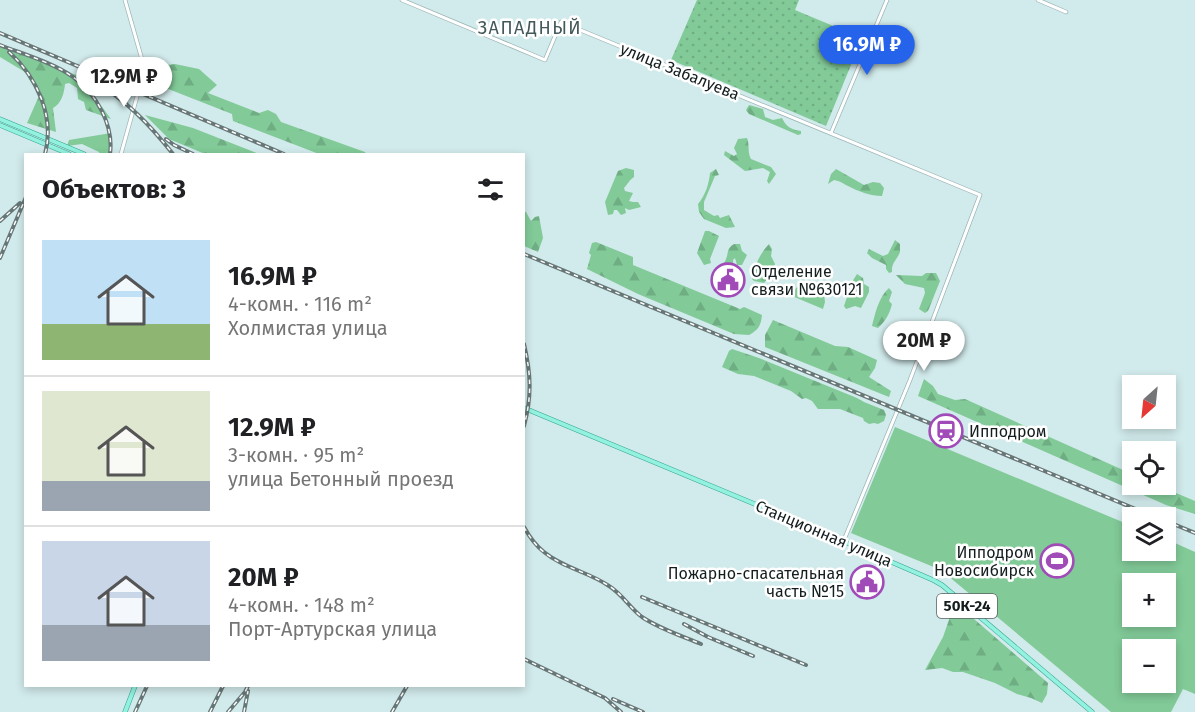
<!DOCTYPE html>
<html lang="ru">
<meta charset="utf-8">
<style>
body{margin:0;font-family:"Fira Sans",sans-serif;background:#f6f6f6;color:#202124;height:100vh;display:flex;flex-direction:column;font-size:22px;white-space:nowrap}
*{box-sizing:border-box;margin:0}
p{font-size:20px;color:#757577}
.icon{flex:none;width:33px;height:33px;fill:none;stroke:currentColor;stroke-width:2;stroke-linecap:round;stroke-linejoin:round}
.map{position:relative;flex:1;overflow:hidden}
.panel{position:absolute;left:24px;top:153px;width:501px;height:534px;display:flex;flex-direction:column;background:#fff;border-radius:0px;box-shadow:0 3px 9px #0003}
.panel>*{flex:none}
.needle{width:39px;rotate:207deg}
.tools{position:absolute;left:1122px;top:375px;display:grid;gap:12px}
.tools a{display:grid;place-items:center;width:54px;height:54px;border-radius:0px;background:#fff;box-shadow:0 3px 9px #0003;font-size:30px}
.price{position:absolute;translate:-50% -51px;padding:0 14px;border-radius:21px;background:#fff;color:#222;font-size:20px;line-height:39px;filter:drop-shadow(0 2px 3px #0008)}
.price::after{content:'';position:absolute;left:50%;top:36px;width:18px;height:14px;margin-left:-9px;background:inherit;clip-path:polygon(0 0,100% 0,50% 100%)}
.price.on{background:#2563eb;color:#fff}
ul{padding:0;list-style:none}
li{display:flex;align-items:center;gap:18px;height:150px;padding:0 18px}
li+li{border-top:2px solid #e0e0e0}
li span{display:grid;place-items:center;flex:none;width:168px;height:120px;border-radius:0px;color:#555}
li>.icon{margin-inline-start:auto}
span .icon{width:72px;height:72px;fill:#fffc;stroke-width:1}
li b{font-size:26px}
h2{display:flex;justify-content:space-between;align-items:center;height:72px;padding:0 18px;font-size:26px}
.map>svg:first-child{display:block}
.grass{fill:#82ca98;fill-rule:evenodd}
.forest{fill:url(#forest-firs)}
.park{fill:url(#park-dots)}
.lines{fill:none;stroke-linecap:round;stroke-linejoin:round}
.secondary-casing{stroke:#9db5b6;stroke-width:4.5}
.primary-casing{stroke:#37a28e;stroke-width:5}
.secondary{stroke:#fff;stroke-width:3}
.primary{stroke:#92f2df;stroke-width:4}
.rail-casing{stroke:#677778;stroke-width:4}
.rail{stroke:#fff;stroke-width:1.5;stroke-dasharray:4.5;stroke-linecap:butt}
.labels{text-anchor:middle;stroke-width:5;stroke-linejoin:round;paint-order:stroke}
.shield{fill:#fff;stroke:#5a6162;stroke-width:1.5}
.shield-label{font-size:15px;font-weight:bold;fill:#141d1e}
.street-label{font-size:16px;fill:#141d1e;stroke:#fff}
.poi-label{font-size:16px;fill:#141d1e;stroke:#fff;text-anchor:start}
.neighbourhood-label{font-size:18px;letter-spacing:1.5px;fill:#435859;stroke:#fff}
</style>
<div class="map">
<svg width="1195" height="712" viewBox="0 0 1195 712">
<defs>
<pattern id="forest-firs" width="22" height="20" patternUnits="userSpaceOnUse" patternTransform="scale(1.5)"><rect width="22" height="20" fill="#82ca98"/><path d="M5 1l3.5 6h-7zM16 11l3.5 6h-7z" fill="#6fad83"/></pattern>
<pattern id="park-dots" width="8" height="8" patternUnits="userSpaceOnUse" patternTransform="scale(1.5)"><rect width="8" height="8" fill="#82ca98"/><path d="M2 2h.1M6 6h.1" fill="none" stroke="#6fad83" stroke-width="1.8" stroke-linecap="round"/></pattern>
</defs>
<rect width="100%" height="100%" fill="#d1eaeb"/>
<path class="grass" d="M111 133V154H100L99 152 82 144 67 146 69 140Z
M895 427 1132 526V550H1166V539L1195 552V694L1183 689 1171 712H1111L941 570 851 533ZM1132 584H1166V616H1132ZM1132 650H1166V682H1132Z"/>
<path class="forest" d="M0 44 76 75 101 89 94 96 111 119 86 110 84 102 78 99 77 88 69 83 65 84C64 93 62 103 53 108L56 132 27 123 39 96 25 72 0 57Z
M175 64 199 69 217 85 208 93 259 113 268 110 276 114 281 122 365 152 366 154H319L233 121 232 114 148 81 153 67Z
M749 105 763 109 765 117 773 120 782 118C786 127 792 130 801 131V134L798 135 749 114 746 110Z
M145 115 193 128 259 154H205L169 139Z
M747 138C750 146 747 151 751 159L771 167 776 174 769 184 767 181 770 172 763 168 745 171 724 155 725 151 734 156 737 154 734 148 738 139Z
M626 168 634 170V177C629 180 628 184 624 188L625 191 633 193 629 201 633 202H638L641 207 629 210 625 208 626 213 621 215 617 210H614L613 214 608 215 605 202 618 171Z
M716 169 719 175 715 176 704 202V210L714 216 718 215 720 218 729 215 735 227 726 228 704 219 699 212 698 204C705 196 709 184 710 173Z
M836 169 864 185 873 182 880 183 884 188 882 196C871 196 857 191 848 186 842 183 840 181 834 180L828 184 831 174Z
M524 211 526 212 531 221 535 217 539 216 543 238 538 252 524 246Z
M705 231H709L719 236 710 259 711 263 704 265 697 253Z
M895 240 900 244C900 245 900 251 900 252 897 260 891 263 892 272L889 273 886 269V265L872 258 867 253 869 249 883 256 888 254Z
M596 242 633 257V265L740 309 744 307 762 315C761 326 758 330 749 335L734 334 638 294 587 269 591 255 589 253 592 243Z
M734 244H740L742 251 747 255 742 265H737L735 258 733 260 734 272 718 270C720 267 725 263 726 259 729 252 726 249 734 244Z
M769 244 772 249 771 256 775 264 771 275 764 283 754 281 752 279C754 267 760 253 769 244Z
M926 273H936L940 281 928 311 925 313 919 309 925 293 924 288 905 284 896 275 922 276Z
M857 274 863 278 864 284 869 287V292L861 308 855 306 846 309 844 306 852 282Z
M803 283 814 288 824 294 825 302 823 309 792 296 796 288Z
M889 288 892 292 889 301 892 304C890 313 885 322 878 328L872 326C875 314 879 296 889 288Z
M773 320 835 346 848 347 877 360 875 368 869 377 891 391 889 397 765 347V335Z
M732 349 759 358 857 398 864 402 884 410 886 415 884 421 878 424 874 423 869 424 864 421 863 418 840 409H818L812 401 806 398 802 399 791 391 754 376 738 374 722 367 729 351Z
M924 379 933 386 938 394 955 400 965 399 1132 474V484L1157 485 1195 501V514L1166 505 918 396Z
M944 593 1048 683 1047 694 1042 703 1031 698 1017 694 995 683 963 672H953L942 668 925 670 943 637 951 614 939 601V596Z"/>
<path class="park" d="M697 0H799L795 10 862 38 826 126 671 60Z"/>
<g class="lines">
<defs>
<path id="secondary" d="M402 0 545 60 561 22 980 195 910 380 844 540
M1038 0 1066 12
M831 133 887 0
M121 154 143 75V63L125 0"/>
<path id="primary" d="M0 119 84 154
M0 125 69 154
M524 408 822 532 933 580 942 585 1092 712
M125 712 135 686"/>
</defs>
<use href="#secondary" class="secondary-casing"/>
<use href="#primary" class="primary-casing"/>
<use href="#secondary" class="secondary"/>
<use href="#primary" class="primary"/>
<defs>
<path id="rail" d="M0 33 284 154
M0 45C23 54 54 63 73 77 97 94 114 126 110 154
M9 52C37 77 55 117 45 154
M94 81C126 100 150 125 173 154
M166 139 174 145 193 154
M0 221 20 203
M524 254 1157 518
M0 258 26 197
M524 344C531 374 532 396 524 426
M1166 521 1195 533
M524 527C529 536 535 545 544 552 563 568 589 572 609 586 622 594 630 608 642 617 660 629 682 636 701 644
M642 597 806 665
M684 624 708 637 753 656
M524 659 605 698 621 712
M613 699 643 712
M135 712 147 686
M210 712 223 686
M228 712 245 692 248 686
M244 712 248 691
M392 712 407 686"/>
</defs>
<use href="#rail" class="rail-casing"/>
<use href="#rail" class="rail"/>
</g>
<defs>
<symbol id="civic-ring" viewBox="-11 -11 22 22"><circle r="9.5" fill="#fff" stroke="#a14bb9" stroke-width="1.5"/><path d="M-.6-6.5H3V-4.5H.6V-3L4-1V1h2V6H-6V1h2V-1L-.6-3ZM-1.2 2.5V6h2.4V2.5Z" fill="#a14bb9"/></symbol>
<symbol id="station-ring" viewBox="-11 -11 22 22"><circle r="9.5" fill="#fff" stroke="#a14bb9" stroke-width="1.5"/><path d="M-3-6H3Q5-6 5-4V2Q5 4 3 4L4.5 6H3L1.5 4h-3L-3 6H-4.5L-3 4Q-5 4-5 2V-4Q-5-6-3-6ZM-3.5-4v3h7v-3ZM-3.5 1v1.5H-2V1ZM2 1v1.5H3.5V1Z" fill="#a14bb9"/></symbol>
<symbol id="stadium-ring" viewBox="-11 -11 22 22"><circle r="9.5" fill="#fff" stroke="#a14bb9" stroke-width="1.5"/><path d="M0-5a6.5 5 0 1 0 0 10a6.5 5 0 1 0 0-10ZM-3.5-1.8h7v3.6h-7Z" fill="#a14bb9"/></symbol>
</defs>
<g fill-rule="evenodd">
<use href="#civic-ring" x="709" y="261" width="38" height="38"/>
<use href="#station-ring" x="927" y="412" width="38" height="38"/>
<use href="#stadium-ring" x="1038" y="542" width="38" height="38"/>
<use href="#civic-ring" x="848" y="563" width="38" height="38"/>
</g>
<g class="labels">
<rect class="shield" x="937" y="594" width="60" height="24" rx="4.5"/>
<g class="shield-label">
<text x="967" y="611">50К-24</text>
</g>
<g class="street-label">
<text transform="translate(680 71) rotate(22)" y="6">улица Забалуева</text>
<text transform="translate(824 533) rotate(23)" y="6">Станционная улица</text>
</g>
<g class="poi-label">
<text x="751" y="277">Отделение<tspan x="751" dy="18">связи №630121</tspan></text>
<text x="969" y="437">Ипподром</text>
<text x="1034" y="558" text-anchor="end">Ипподром<tspan x="1034" dy="18">Новосибирск</tspan></text>
<text x="844" y="579" text-anchor="end">Пожарно-спасательная<tspan x="844" dy="18">часть №15</tspan></text>
</g>
<g class="neighbourhood-label">
<text x="530" y="34">ЗАПАДНЫЙ</text>
</g>
</g>
</svg>
<div class="tools">
<a><svg class="needle" viewBox="-14 -14 28 28"><path d="M0-13l5 13h-10z" fill="#e53935"/><path d="M0 13l5-13h-10z" fill="#757577"/></svg></a>
<a><svg class="icon" aria-label="locate" viewBox="0 0 24 24"><circle cx="12" cy="12" r="6"/><path d="M12 2v4M12 18v4M2 12h4M18 12h4"/></svg></a>
<a><svg class="icon" aria-label="layers" viewBox="0 0 24 24"><path d="M12 4l9 5-9 5-9-5zM3 14l9 5 9-5"/></svg></a>
<a>+</a>
<a>−</a>
</div>
<b class="price on" style="left:867px;top:76px">16.9M ₽</b>
<b class="price" style="left:124px;top:108px">12.9M ₽</b>
<b class="price" style="left:924px;top:372px">20M ₽</b>
<section class="panel">
<h2>Объектов: 3<svg class="icon" aria-label="filters" viewBox="0 0 24 24"><path d="M4 7h16M4 17h16"/><circle cx="9" cy="7" r="2"/><circle cx="15" cy="17" r="2"/></svg></h2>
<ul>
<li><span style="background:linear-gradient(#bfe0f5 70%,#8fb573 0)"><svg class="icon" aria-label="home" viewBox="0 0 24 24"><path d="M3 11l9-7 9 7M6 9v11h12V9"/></svg></span><div><b>16.9M ₽</b><p>4-комн. · 116 m²</p><p>Холмистая улица</p></div></li>
<li><span style="background:linear-gradient(#dfe7d0 75%,#9aa5b1 0)"><svg class="icon" aria-label="home" viewBox="0 0 24 24"><path d="M3 11l9-7 9 7M6 9v11h12V9"/></svg></span><div><b>12.9M ₽</b><p>3-комн. · 95 m²</p><p>улица Бетонный проезд</p></div></li>
<li><span style="background:linear-gradient(#c9d6e8 70%,#9aa5b1 0)"><svg class="icon" aria-label="home" viewBox="0 0 24 24"><path d="M3 11l9-7 9 7M6 9v11h12V9"/></svg></span><div><b>20M ₽</b><p>4-комн. · 148 m²</p><p>Порт-Артурская улица</p></div></li>
</ul>
</section>
</div>
